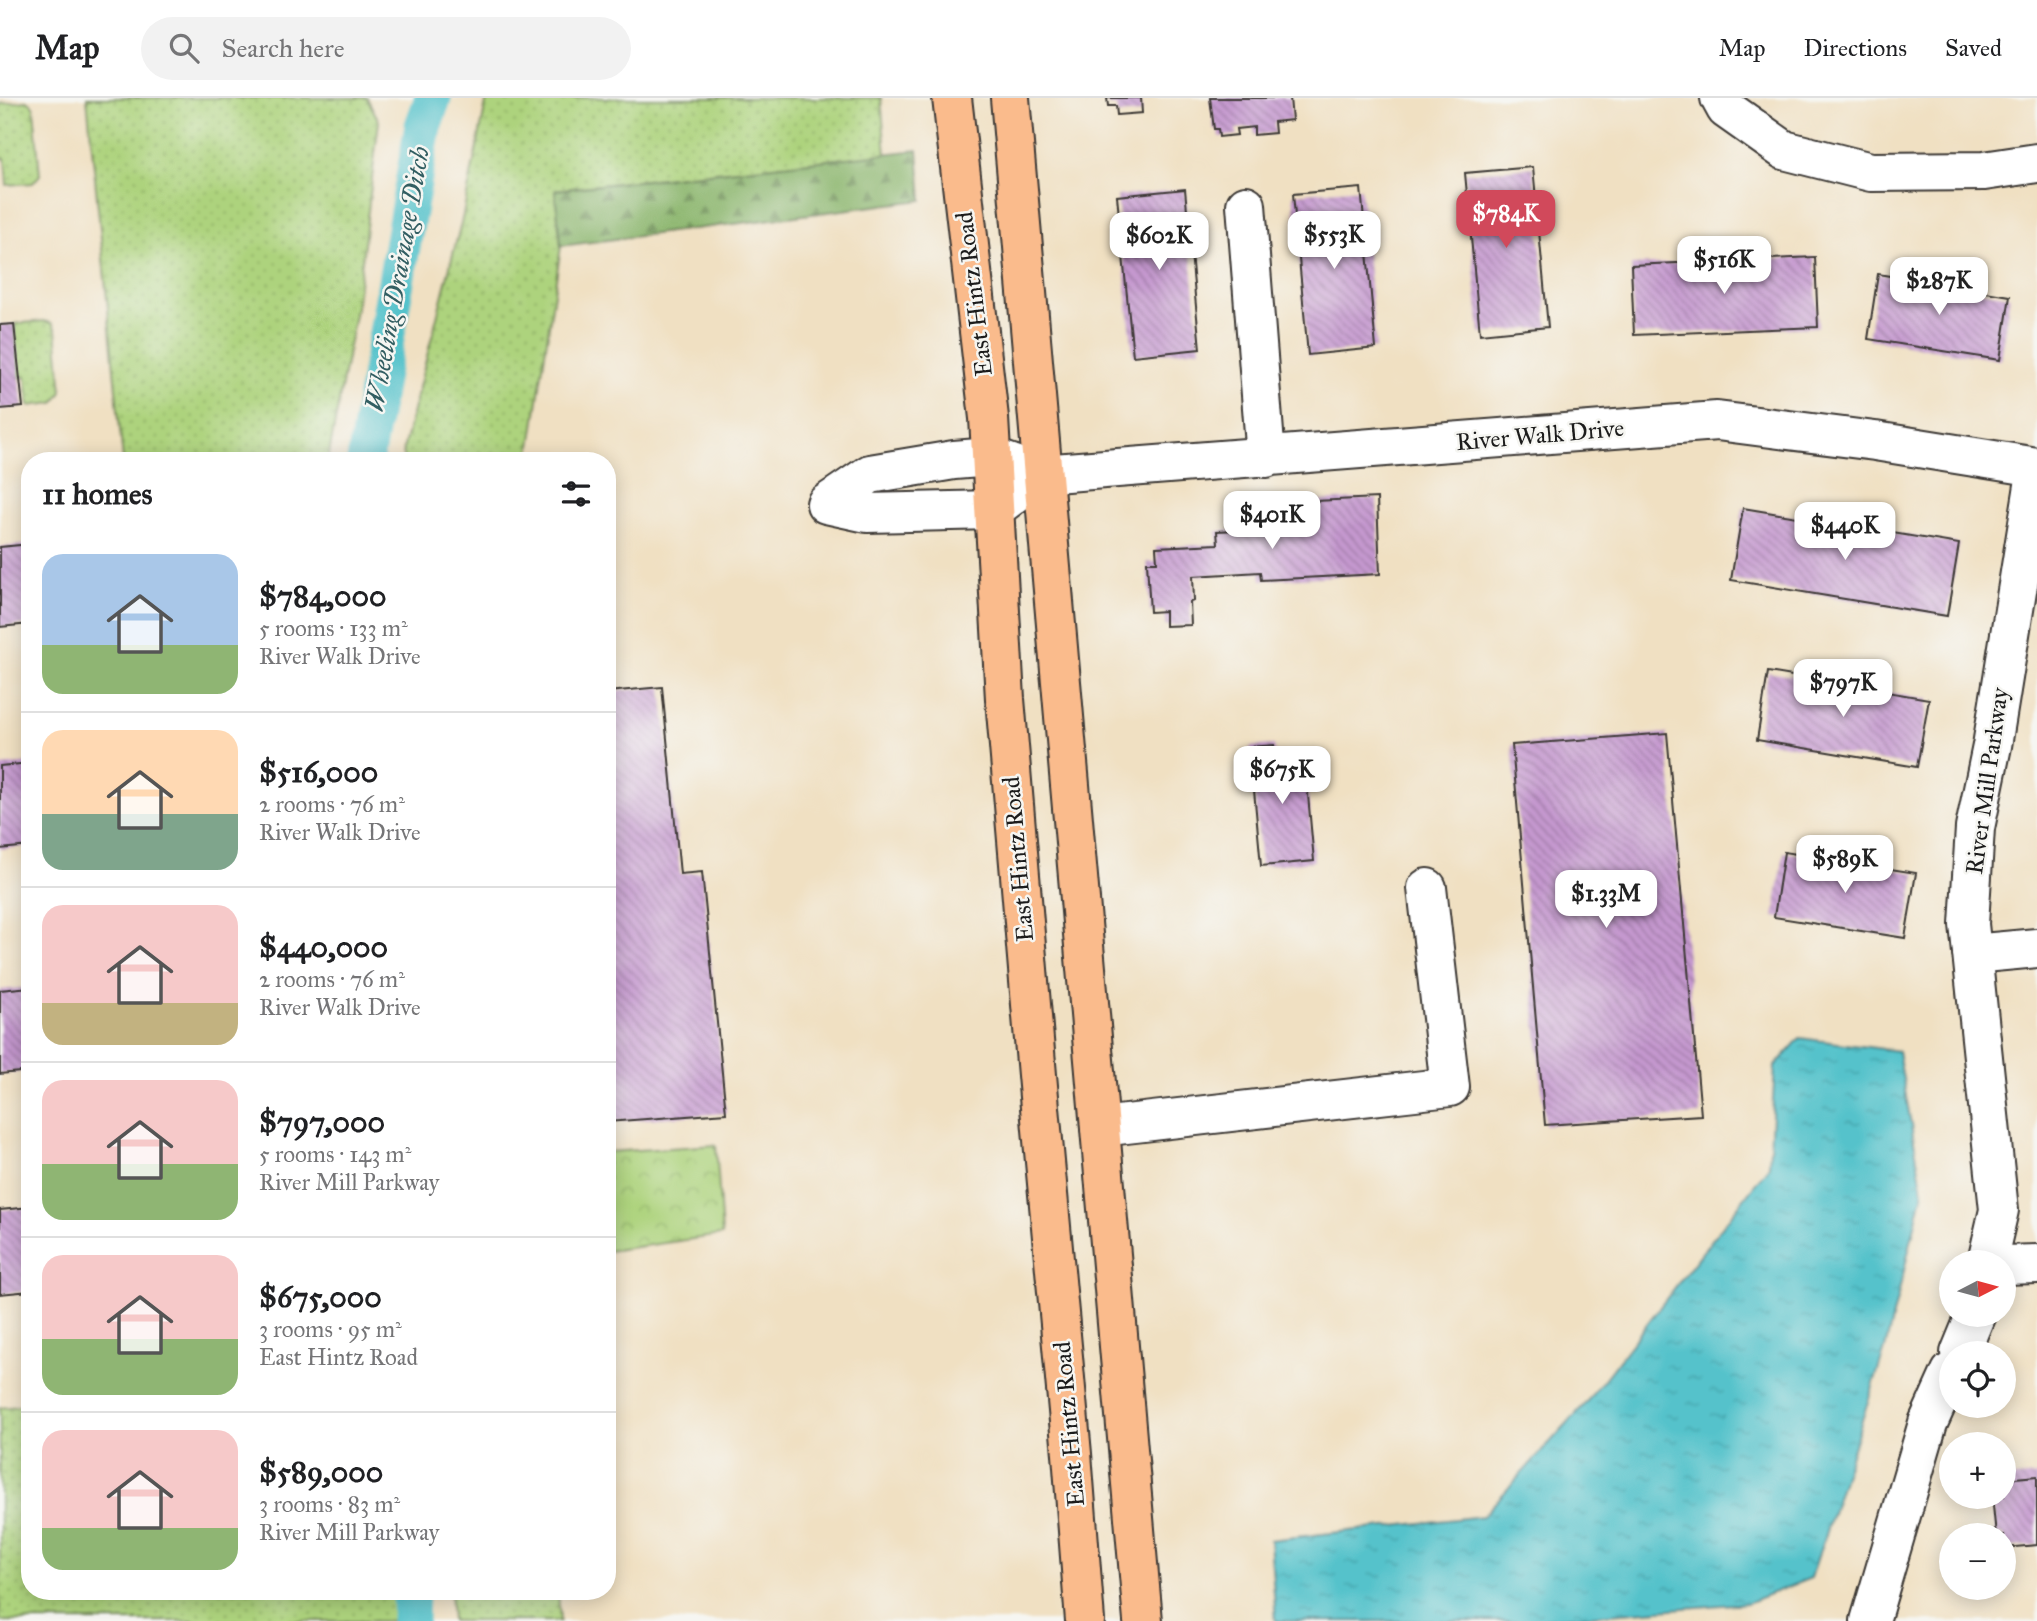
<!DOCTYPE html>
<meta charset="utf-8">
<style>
body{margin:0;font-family:"IM FELL Great Primer",serif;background:#f2f2f2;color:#202124;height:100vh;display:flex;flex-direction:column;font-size:26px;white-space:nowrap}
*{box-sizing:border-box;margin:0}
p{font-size:23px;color:#757577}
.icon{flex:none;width:38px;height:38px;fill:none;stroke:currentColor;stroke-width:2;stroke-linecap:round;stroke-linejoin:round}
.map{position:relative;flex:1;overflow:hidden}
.panel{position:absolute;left:21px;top:354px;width:595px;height:1148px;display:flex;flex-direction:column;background:#fff;border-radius:28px;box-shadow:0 4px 18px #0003}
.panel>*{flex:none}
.needle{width:46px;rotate:84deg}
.fabs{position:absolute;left:1939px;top:1152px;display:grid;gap:14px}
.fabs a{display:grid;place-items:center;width:77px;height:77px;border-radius:50%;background:#fff;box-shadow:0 4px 18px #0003;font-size:35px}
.price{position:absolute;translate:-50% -60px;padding:0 16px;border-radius:14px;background:#fff;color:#222;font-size:23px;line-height:46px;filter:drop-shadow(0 2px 4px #0008)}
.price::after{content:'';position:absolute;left:50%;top:42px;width:21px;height:16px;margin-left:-10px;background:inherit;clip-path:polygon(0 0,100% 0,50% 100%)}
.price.current{background:#d1495b;color:#fff}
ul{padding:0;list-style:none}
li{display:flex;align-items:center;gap:21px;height:175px;padding:0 21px}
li+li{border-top:2px solid #e0e0e0}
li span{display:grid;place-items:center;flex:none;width:196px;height:140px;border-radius:21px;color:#555}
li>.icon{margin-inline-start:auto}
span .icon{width:84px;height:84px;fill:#fffc;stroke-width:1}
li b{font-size:30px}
h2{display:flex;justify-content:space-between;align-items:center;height:84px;padding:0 21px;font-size:30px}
header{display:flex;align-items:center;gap:42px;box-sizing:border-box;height:98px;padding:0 35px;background:#fff;border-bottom:2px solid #e0e0e0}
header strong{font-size:33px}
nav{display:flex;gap:38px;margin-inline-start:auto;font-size:24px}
.search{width:490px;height:63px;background:#f2f2f2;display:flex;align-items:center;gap:18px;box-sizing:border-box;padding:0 24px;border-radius:38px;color:#757577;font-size:26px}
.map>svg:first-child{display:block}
.grass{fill:url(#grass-dots);stroke:#64784c;stroke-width:2}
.forest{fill:url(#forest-firs);stroke:#536844;stroke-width:2}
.park{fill:url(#park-crowns);stroke:#64784c;stroke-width:2}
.water{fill:url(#water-ripples);stroke:#386f74;stroke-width:2}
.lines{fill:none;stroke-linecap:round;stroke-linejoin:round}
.canal{stroke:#54c2cb;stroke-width:37}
.building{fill:url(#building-back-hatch)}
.minor-casing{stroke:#3c3935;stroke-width:42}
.major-casing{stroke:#3c3935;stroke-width:42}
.minor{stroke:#fff;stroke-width:38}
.major{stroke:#fabb8c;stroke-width:38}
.labels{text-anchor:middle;stroke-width:5;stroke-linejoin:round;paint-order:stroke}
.street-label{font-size:24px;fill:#1c1c1c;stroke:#f6f6f2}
.water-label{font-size:26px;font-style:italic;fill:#325e62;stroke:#f6f6f2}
</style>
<header>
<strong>Map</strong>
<div class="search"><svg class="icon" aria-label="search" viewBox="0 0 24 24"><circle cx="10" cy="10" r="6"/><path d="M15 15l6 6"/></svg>Search here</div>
<nav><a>Map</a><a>Directions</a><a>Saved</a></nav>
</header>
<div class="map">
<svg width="2037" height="1523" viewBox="0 0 2037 1523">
<defs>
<pattern id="grass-dots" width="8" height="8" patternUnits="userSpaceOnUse" patternTransform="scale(1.75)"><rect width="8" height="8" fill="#add37d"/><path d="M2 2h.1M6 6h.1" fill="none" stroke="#94b56b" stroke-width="1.8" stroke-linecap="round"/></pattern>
<pattern id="forest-firs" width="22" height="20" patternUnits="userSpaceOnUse" patternTransform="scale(1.75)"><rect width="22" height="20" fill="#8ab56c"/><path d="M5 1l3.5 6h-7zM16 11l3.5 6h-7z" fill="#709258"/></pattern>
<pattern id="park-crowns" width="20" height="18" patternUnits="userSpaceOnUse" patternTransform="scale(1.75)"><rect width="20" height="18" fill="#add37d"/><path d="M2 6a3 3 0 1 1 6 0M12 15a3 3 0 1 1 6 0" fill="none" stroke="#94b56b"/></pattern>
<pattern id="water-ripples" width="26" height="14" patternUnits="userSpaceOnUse" patternTransform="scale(1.75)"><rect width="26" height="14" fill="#54c2cb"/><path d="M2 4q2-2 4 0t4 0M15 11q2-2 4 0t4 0" fill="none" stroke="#49a6ae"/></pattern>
<pattern id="building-back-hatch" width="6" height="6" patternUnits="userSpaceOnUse" patternTransform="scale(1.75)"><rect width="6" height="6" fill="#c598cf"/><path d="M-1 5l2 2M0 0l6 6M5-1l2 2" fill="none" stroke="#9f7ba7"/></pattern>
</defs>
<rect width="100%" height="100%" fill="#f6f6f2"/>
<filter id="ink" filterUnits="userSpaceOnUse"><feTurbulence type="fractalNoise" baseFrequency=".0143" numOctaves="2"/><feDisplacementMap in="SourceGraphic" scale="14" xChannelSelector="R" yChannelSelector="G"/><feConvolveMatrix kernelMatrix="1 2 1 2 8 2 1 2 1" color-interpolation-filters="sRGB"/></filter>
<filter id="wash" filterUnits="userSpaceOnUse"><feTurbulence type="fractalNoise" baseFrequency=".00686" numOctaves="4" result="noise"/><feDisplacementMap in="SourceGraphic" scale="28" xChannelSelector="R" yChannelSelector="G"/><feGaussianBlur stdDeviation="1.57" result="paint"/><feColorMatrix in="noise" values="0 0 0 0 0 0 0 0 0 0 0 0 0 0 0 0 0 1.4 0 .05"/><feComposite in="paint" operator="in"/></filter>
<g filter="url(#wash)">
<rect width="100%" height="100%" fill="#f0e0c2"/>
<path class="grass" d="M87 0H367L379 23 356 211 328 362H123Z
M487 0H881L886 56 555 92 561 148 529 362H403L404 348 463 117Z
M26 3 31 5 34 10 40 77 33 85 7 87 5 60H0V6Z
M44 223 52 225 56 232 62 294 54 305 29 308 26 279H19L14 226Z
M30 1307V1493H395V1523H0V1310Z
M450 1493H558L560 1523H452Z"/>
<path class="forest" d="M918 52 922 102 561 148 555 92Z"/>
<path class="park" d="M716 1047 722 1137 607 1153V1054Z"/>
<path class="water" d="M1800 940 1898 953 1923 1094 1885 1251 1811 1480 1747 1505 1521 1523H1276L1270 1442 1483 1418 1584 1307 1769 1068 1775 968Z"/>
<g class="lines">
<path class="canal" d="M365 362 423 28 433 0
M410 1523 411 1493"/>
</g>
<g id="blocks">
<path class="building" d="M1107 0H1141L1142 15 1117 17 1116 8H1108Z
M1210 0H1290L1292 22 1274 24 1275 35 1254 37V29L1236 31 1237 37 1219 39 1218 31H1214Z
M1533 69 1548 229 1480 236 1465 75Z
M1361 90 1376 250 1308 257 1293 96Z
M1185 91 1200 251 1133 258 1117 98Z
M1815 159 1818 229 1634 237 1631 167Z
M1878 176 2010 198 2000 262 1868 241Z
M14 226 23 309 0 311V227Z
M1377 400 1380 476 1261 482 1260 474 1193 478 1194 503 1190 504 1191 527 1165 528V513L1150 514 1147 464H1157L1156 449 1218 446 1217 433 1256 431 1254 406Z
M1743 410 1959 446 1947 518 1731 482Z
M30 446V526L0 529V449Z
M1768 574 1929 601 1917 669 1757 642Z
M662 589 680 776 702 774 726 1015 607 1024V594Z
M1667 635 1701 1017 1545 1027 1512 647Z
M1274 647 1275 655 1304 653 1314 763 1261 768 1250 649Z
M30 665V748L0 751V668Z
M1784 754 1916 775 1905 840 1774 819Z
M30 889V973L0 976V892Z
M30 1109V1193L0 1196V1112Z
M2037 1378V1447L2004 1450V1437H1996L1992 1398H2004V1381Z"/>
</g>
</g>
<g filter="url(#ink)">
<use href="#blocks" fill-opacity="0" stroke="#3c3935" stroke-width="2"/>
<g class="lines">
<defs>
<path id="minor" d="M1720 0 1726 11 1784 52 1871 74 1984 73 2037 65
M1246 107 1266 360
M1041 376 993 412 867 415 826 406 870 376 954 362 991 359 1041 376 1717 323 1875 343 2037 369
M1972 856 2037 850
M1100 1029 1450 989 1427 790
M1987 1164 1999 1112 1969 826 1975 730 1992 648 2037 369
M2004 1167 2037 1166
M1960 1255 1976 1216
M1870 1523 1928 1325 1951 1274"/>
<path id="major" d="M952 0 989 320 1005 601 1037 977 1072 1356 1085 1523
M1010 0 1143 1523"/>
</defs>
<use href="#minor" class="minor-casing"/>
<use href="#major" class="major-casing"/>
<use href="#minor" class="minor"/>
<use href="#major" class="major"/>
</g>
</g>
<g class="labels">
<g class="street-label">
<text transform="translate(974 196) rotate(-97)" y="8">East Hintz Road</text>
<text transform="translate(1540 337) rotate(-5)" y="8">River Walk Drive</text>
<text transform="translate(1987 683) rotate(-82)" y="8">River Mill Parkway</text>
<text transform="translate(1018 761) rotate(-95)" y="8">East Hintz Road</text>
<text transform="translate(1069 1326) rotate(-95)" y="8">East Hintz Road</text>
</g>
<g class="water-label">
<text transform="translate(397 181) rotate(-80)" y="9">Wheeling Drainage Ditch</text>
</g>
</g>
</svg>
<div class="fabs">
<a><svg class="needle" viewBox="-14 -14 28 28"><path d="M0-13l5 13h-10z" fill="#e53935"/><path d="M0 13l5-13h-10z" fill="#757577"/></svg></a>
<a><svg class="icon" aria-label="locate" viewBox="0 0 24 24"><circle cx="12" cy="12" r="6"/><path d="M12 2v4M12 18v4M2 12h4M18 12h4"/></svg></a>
<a>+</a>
<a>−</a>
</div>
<b class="price current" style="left:1506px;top:152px">$784K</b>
<b class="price" style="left:1334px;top:173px">$553K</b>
<b class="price" style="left:1159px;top:174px">$602K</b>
<b class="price" style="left:1724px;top:198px">$516K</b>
<b class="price" style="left:1939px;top:219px">$287K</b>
<b class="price" style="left:1272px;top:453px">$401K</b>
<b class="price" style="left:1845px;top:464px">$440K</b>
<b class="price" style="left:1843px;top:621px">$797K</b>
<b class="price" style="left:1282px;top:708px">$675K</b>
<b class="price" style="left:1845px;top:797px">$589K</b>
<b class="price" style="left:1606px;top:832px">$1.33M</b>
<section class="panel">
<h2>11 homes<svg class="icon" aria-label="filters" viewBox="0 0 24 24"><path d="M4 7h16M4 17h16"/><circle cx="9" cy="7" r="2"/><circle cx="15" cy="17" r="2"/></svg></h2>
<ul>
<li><span style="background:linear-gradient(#a9c7e8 65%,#8fb573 0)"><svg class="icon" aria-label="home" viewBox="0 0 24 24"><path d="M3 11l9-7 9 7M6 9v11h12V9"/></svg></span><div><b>$784,000</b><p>5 rooms · 133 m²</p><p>River Walk Drive</p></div></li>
<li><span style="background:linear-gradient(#ffd9b3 60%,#7fa58c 0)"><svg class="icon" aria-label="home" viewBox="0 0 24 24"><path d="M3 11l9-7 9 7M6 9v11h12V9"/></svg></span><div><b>$516,000</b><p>2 rooms · 76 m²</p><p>River Walk Drive</p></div></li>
<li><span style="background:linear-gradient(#f6c9c9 70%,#c2b280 0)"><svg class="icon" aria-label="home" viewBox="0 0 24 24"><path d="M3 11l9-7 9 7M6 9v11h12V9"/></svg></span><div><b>$440,000</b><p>2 rooms · 76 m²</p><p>River Walk Drive</p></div></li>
<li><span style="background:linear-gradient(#f6c9c9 60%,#8fb573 0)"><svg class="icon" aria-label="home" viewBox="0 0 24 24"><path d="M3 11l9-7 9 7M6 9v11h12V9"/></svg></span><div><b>$797,000</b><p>5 rooms · 143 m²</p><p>River Mill Parkway</p></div></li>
<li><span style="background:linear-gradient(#f6c9c9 60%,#8fb573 0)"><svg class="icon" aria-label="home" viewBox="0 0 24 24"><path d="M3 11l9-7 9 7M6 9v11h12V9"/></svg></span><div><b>$675,000</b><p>3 rooms · 95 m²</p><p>East Hintz Road</p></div></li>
<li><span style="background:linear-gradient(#f6c9c9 70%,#8fb573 0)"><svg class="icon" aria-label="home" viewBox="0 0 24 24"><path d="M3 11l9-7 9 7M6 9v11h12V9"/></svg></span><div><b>$589,000</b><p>3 rooms · 83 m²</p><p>River Mill Parkway</p></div></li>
</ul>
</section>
</div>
